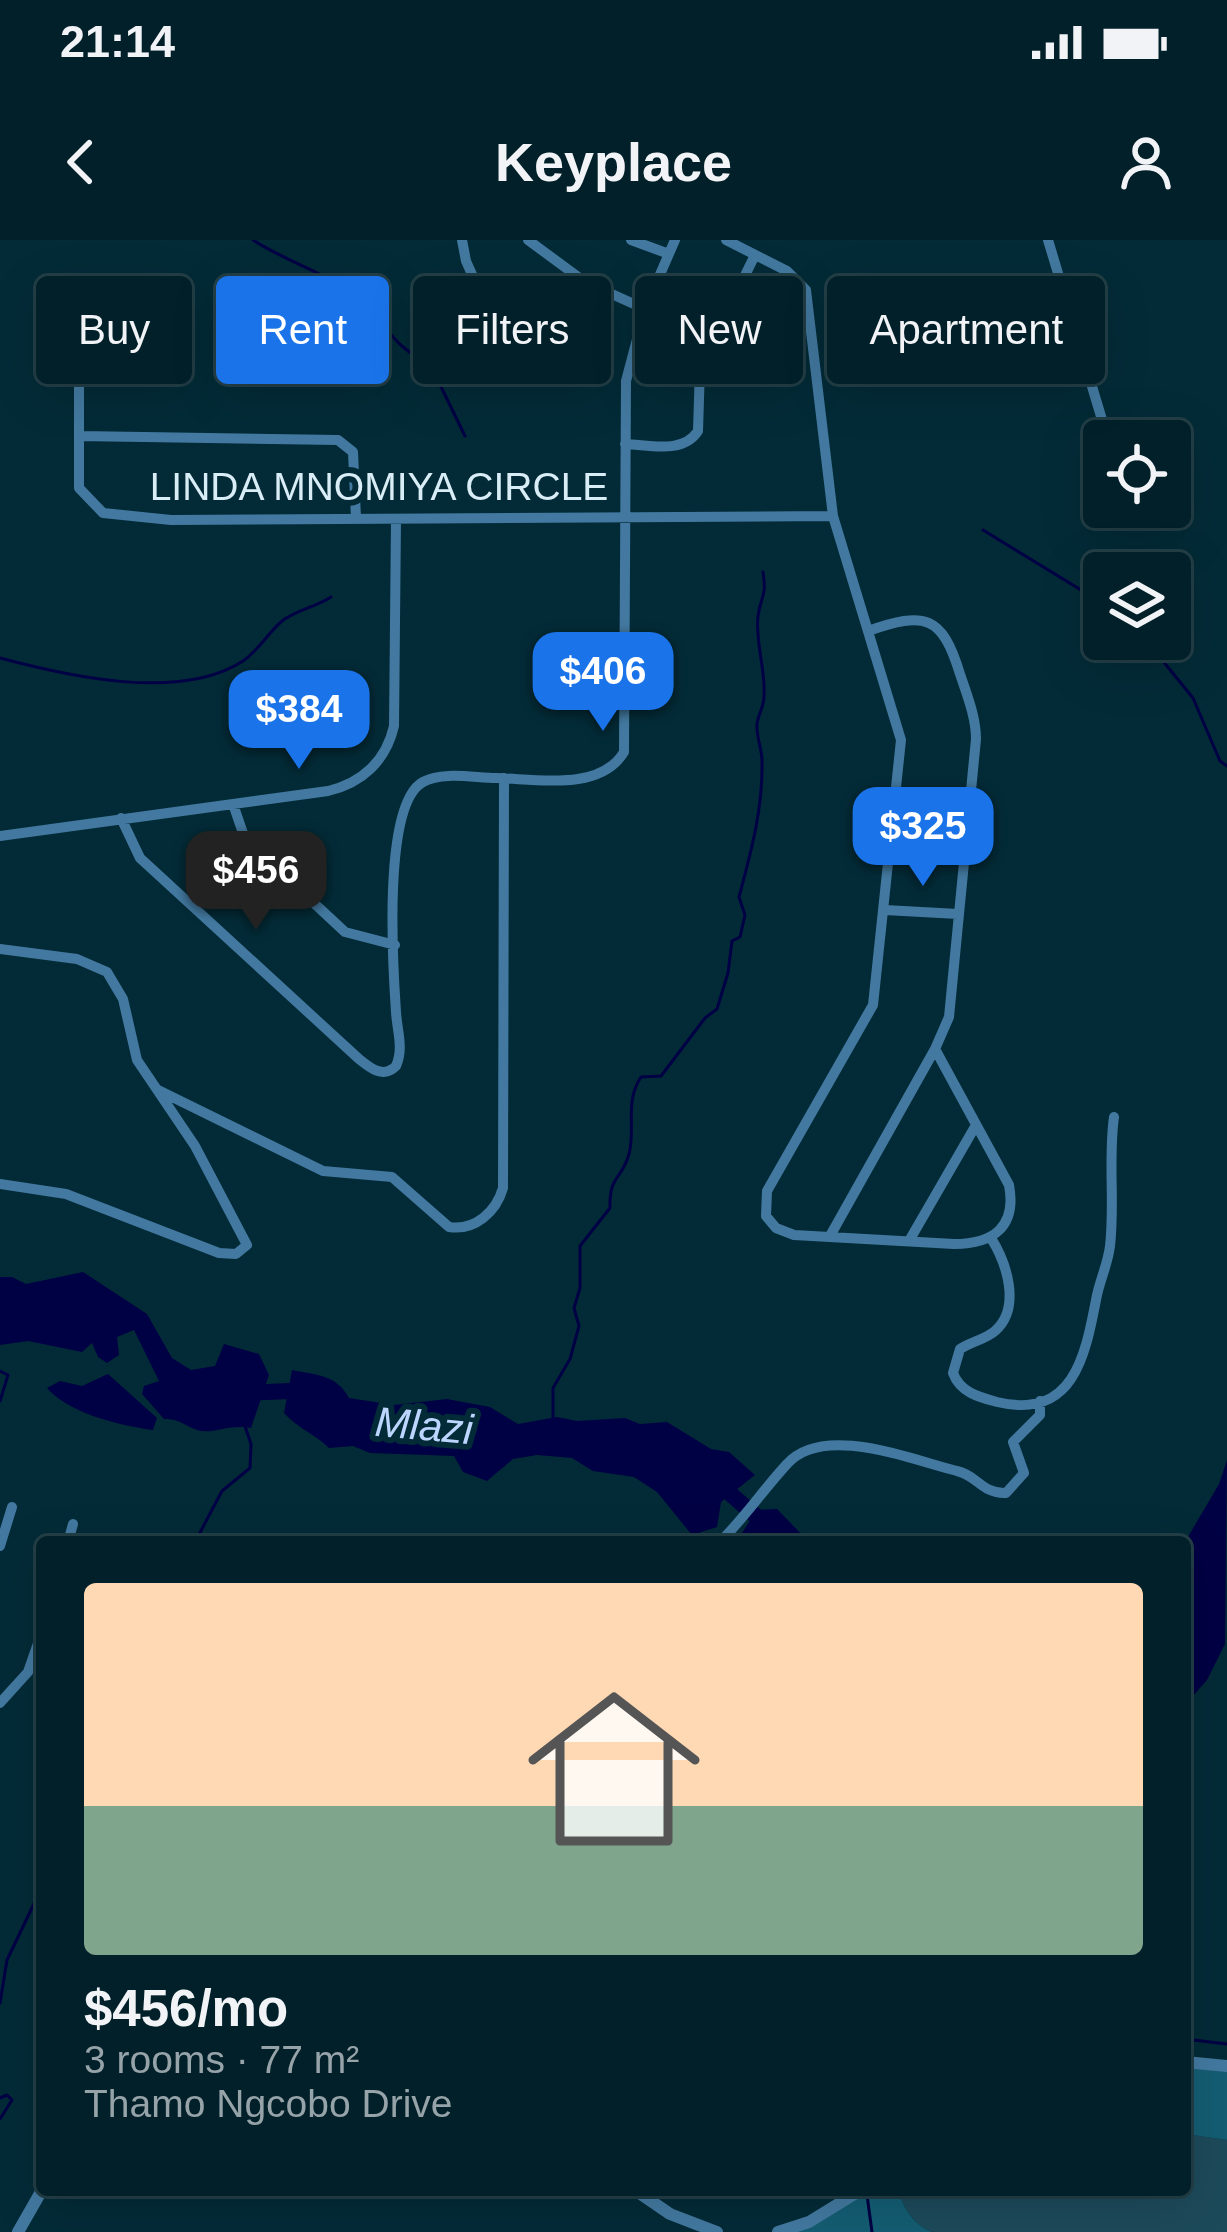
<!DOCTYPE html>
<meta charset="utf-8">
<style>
body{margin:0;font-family:Arial,sans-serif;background:#0c2831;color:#f1f3f6;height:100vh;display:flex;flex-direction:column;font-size:45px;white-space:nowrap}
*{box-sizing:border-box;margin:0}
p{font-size:39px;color:#96a3a8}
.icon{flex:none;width:66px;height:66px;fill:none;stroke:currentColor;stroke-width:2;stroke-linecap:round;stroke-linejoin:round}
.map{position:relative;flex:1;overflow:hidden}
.sheet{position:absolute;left:36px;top:1296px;width:1155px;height:660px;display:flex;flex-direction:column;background:#022029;border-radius:12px;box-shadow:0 12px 48px #0002,0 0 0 3px #233e46}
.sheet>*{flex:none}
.top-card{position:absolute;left:36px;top:36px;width:1155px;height:108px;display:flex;gap:24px}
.fabs{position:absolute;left:1083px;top:180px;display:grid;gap:24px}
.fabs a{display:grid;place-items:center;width:108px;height:108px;border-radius:12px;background:#022029;box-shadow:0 12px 48px #0002,0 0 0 3px #233e46;font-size:60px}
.price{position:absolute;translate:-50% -102px;padding:0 27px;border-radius:24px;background:#1a73e8;color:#fff;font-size:39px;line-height:78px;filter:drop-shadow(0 3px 6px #0008)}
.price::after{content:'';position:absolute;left:50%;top:72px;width:36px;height:27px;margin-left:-18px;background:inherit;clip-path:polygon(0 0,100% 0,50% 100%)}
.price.current{background:#222;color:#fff}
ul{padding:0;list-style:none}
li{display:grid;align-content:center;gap:24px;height:636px;padding:0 48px}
li span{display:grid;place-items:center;height:372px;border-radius:12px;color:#555}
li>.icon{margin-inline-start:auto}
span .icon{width:216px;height:216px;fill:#fffc;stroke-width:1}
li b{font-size:51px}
.chip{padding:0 42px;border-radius:12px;background:#022029;box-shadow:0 12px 48px #0002,0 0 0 3px #233e46;font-size:42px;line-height:108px}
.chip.current{background:#1a73e8;color:#fff}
.status{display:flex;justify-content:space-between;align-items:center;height:84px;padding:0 60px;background:#022029;direction:ltr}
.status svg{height:33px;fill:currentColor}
header{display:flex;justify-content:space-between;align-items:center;height:156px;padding:0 48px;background:#022029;font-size:54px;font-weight:800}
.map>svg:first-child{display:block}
.green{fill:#1d4a5a}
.forest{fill:#145d73}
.water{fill:#004}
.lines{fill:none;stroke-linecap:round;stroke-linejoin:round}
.stream{stroke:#004;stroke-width:3}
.river{stroke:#004;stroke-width:16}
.minor{stroke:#4379a0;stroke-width:10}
.tertiary{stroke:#4379a0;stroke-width:12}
.labels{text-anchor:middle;stroke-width:12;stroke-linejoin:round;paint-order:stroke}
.street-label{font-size:39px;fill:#d9edf6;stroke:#032b37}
.water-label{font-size:42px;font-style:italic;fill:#bdd6ff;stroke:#032b37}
</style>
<div class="status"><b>21:14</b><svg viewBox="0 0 49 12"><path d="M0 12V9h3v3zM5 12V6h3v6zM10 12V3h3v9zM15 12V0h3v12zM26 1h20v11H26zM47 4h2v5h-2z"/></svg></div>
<header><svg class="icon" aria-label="back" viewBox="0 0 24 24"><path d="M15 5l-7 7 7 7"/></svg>Keyplace<svg class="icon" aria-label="person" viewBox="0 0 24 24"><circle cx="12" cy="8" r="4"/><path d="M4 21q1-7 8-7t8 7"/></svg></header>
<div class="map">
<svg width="1227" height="1992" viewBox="0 0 1227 1992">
<rect width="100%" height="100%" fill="#032b37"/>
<path class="green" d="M1185 1894 1227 1900V1992H932C913 1984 904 1969 898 1950H1185Z"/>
<path class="forest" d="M1185 1823 1227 1828V1900L1185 1894Z
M862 1950H898C904 1969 913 1984 932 1992H781Z"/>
<path class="water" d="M83 1032 147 1074 172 1118 191 1130 215 1126 224 1104 259 1114 269 1135 251 1188C229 1184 216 1193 201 1191 187 1188 180 1178 164 1179L142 1154 144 1146 159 1141 134 1090 117 1097 119 1115 107 1123 98 1117 92 1103 82 1112 28 1101 0 1105V1037H12L26 1044Z
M292 1130C317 1135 337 1135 349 1158L394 1165 447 1159 490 1167 518 1184 557 1177 577 1181 625 1178 640 1184 667 1182 711 1209 729 1212 755 1235 721 1262 717 1287 692 1295 657 1252 634 1237 593 1231 572 1218 537 1215 513 1219 487 1241 463 1232 454 1216 370 1213 353 1206 329 1208C315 1194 297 1188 284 1173Z
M108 1134 157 1178 153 1190C121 1186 68 1173 47 1148L60 1141 82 1146Z
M1227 1220 1225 1404 1207 1440 1185 1465V1302L1219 1244Z
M777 1269 809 1302H736L757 1270Z"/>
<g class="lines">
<path class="stream" d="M253 0C287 22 328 34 360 57 377 70 385 92 402 106 444 142 452 127 493 109 516 100 542 97 565 89
M429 122 465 196
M983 290 1104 364
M1145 399 1193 458 1220 521 1227 526
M0 418C67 436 180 462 243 421 259 410 268 393 282 381 296 370 316 367 331 357
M0 1131 8 1135 0 1161
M553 1180V1148L570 1119 579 1086 574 1068 580 1048V1006L610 968C609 935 622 940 629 914 636 887 624 863 641 837L661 836 705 778 717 769 728 733 732 701 740 697 745 675 739 657C751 612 763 569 762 521 762 509 756 496 757 484 758 475 764 466 764 457 766 430 755 403 758 376 761 355 767 357 763 332
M195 1302 222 1251 250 1228 251 1204 245 1186
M0 1763 7 1720 42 1647
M1185 1799 1227 1804
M0 1858 7 1855 12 1860 0 1879
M867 1955 872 1992"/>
<path class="river" d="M242 1153 290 1151 304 1158
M719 1244 786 1302"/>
<path class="minor" d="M462 0 466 21 482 57
M528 0 585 42 645 69
M631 0 669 14
M726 0 787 31 806 50 833 276 901 500 873 765 767 951 766 976 776 988 794 995 954 1004C993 1004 1017 987 1009 945L935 809
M1048 0 1106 193
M79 106V248L103 273 171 280 833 276
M79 196 338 200 353 212 356 278
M625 204C651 205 683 214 698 191L700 127 755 15
M233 564 245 599 345 692 395 705
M121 578 140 618 359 819C370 828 383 839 396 826 404 808 397 791 396 772 393 728 382 564 423 542 443 531 475 538 496 538 536 539 600 552 624 512L626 141 645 69 675 0
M0 596 328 551C362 543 386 521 394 486L396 279
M885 670 958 674
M0 709 77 719 107 732 123 759 137 820 195 906 247 1005 236 1014 219 1013 66 954 0 944
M158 850 323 931 392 937 449 987C475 991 496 972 503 948L504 538
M830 996 935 809 949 777 976 499C976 477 967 455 960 434 942 375 925 371 868 391
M991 998C1006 1022 1022 1067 995 1091 986 1099 971 1102 960 1109L953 1133C960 1152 978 1157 997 1162 1073 1180 1085 1117 1096 1060 1099 1042 1108 1024 1110 1006 1115 963 1108 919 1114 877
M909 1001 976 885
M68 1302 73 1284
M720 1302C744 1278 764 1249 787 1224 823 1183 912 1220 957 1231 977 1235 982 1254 1006 1253L1024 1233 1013 1202 1040 1175V1161
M0 1306 12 1267
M0 1463 28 1432 42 1392"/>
<path class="tertiary" d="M1185 1822 1227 1826
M635 1950 670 1974 717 1992
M18 1992 42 1950
M778 1992 809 1982 861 1950"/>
</g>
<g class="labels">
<g class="street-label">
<text x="379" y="260">LINDA MNOMIYA CIRCLE</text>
</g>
<g class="water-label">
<text transform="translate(424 1185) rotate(5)" y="15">Mlazi</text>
</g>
</g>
</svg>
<div class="fabs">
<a><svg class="icon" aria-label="locate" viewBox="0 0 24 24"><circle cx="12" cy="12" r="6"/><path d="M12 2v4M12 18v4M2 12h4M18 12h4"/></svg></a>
<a><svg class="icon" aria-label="layers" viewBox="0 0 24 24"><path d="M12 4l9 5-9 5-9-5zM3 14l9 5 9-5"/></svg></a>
</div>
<b class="price" style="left:603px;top:494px">$406</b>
<b class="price" style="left:299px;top:532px">$384</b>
<b class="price" style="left:923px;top:649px">$325</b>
<b class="price current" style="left:256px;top:693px">$456</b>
<div class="top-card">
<a class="chip">Buy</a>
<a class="chip current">Rent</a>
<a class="chip">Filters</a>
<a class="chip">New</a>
<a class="chip">Apartment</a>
</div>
<section class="sheet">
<ul>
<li><span style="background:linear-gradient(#ffd9b3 60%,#7fa58c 0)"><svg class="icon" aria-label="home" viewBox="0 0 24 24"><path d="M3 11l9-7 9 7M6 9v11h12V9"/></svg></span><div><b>$456/mo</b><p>3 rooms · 77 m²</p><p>Thamo Ngcobo Drive</p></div></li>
</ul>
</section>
</div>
